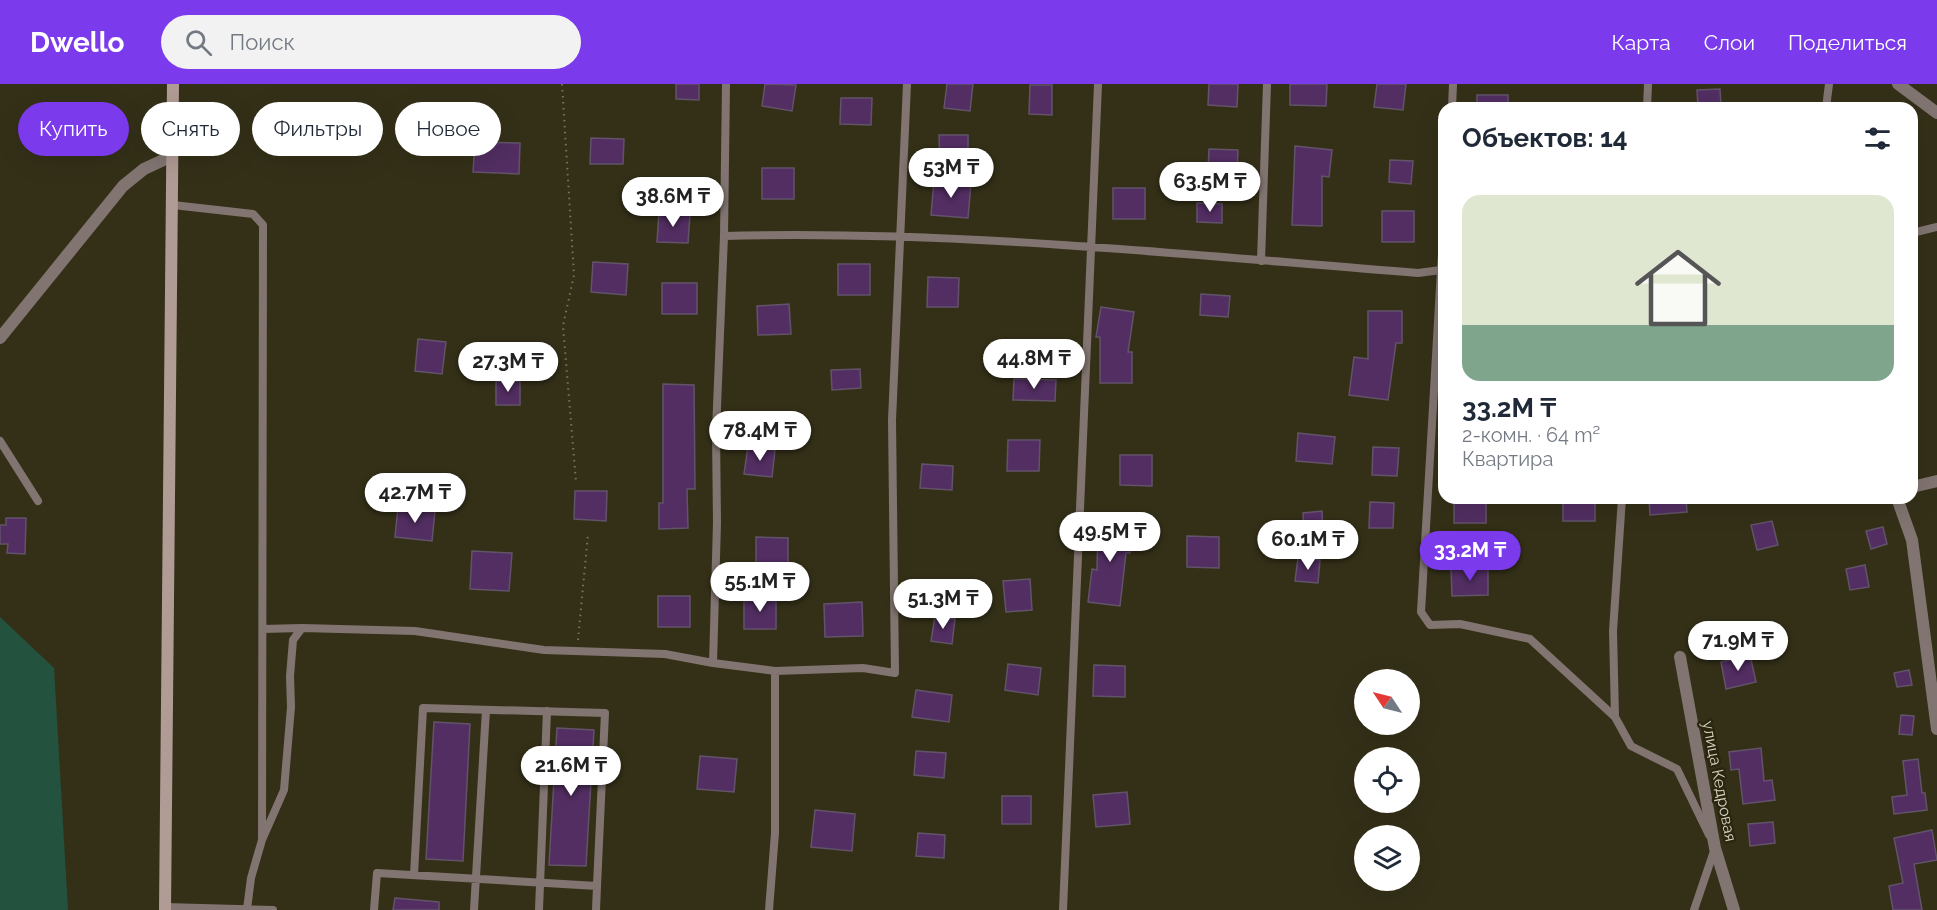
<!DOCTYPE html>
<html lang="ru">
<meta charset="utf-8">
<style>
body{margin:0;font-family:Raleway,sans-serif;background:#f2f2f3;color:#1f2937;height:100vh;display:flex;flex-direction:column;font-size:22px;white-space:nowrap}
*{box-sizing:border-box;margin:0}
p{font-size:20px;color:#747a83}
.icon{flex:none;width:33px;height:33px;fill:none;stroke:currentColor;stroke-width:2;stroke-linecap:round;stroke-linejoin:round}
.map{position:relative;flex:1;overflow:hidden}
.details{position:absolute;left:1438px;top:18px;width:480px;height:402px;display:flex;flex-direction:column;background:#fff;border-radius:18px;box-shadow:0 6px 24px #0002}
.details>*{flex:none}
.top-card{position:absolute;left:18px;top:18px;width:570px;height:54px;display:flex;gap:12px}
.needle{width:39px;rotate:305deg}
.tools{position:absolute;left:1354px;top:585px;display:grid;gap:12px}
.tools a{display:grid;place-items:center;width:66px;height:66px;border-radius:50%;background:#fff;box-shadow:0 6px 24px #0002;font-size:30px}
.price{position:absolute;translate:-50% -51px;padding:0 14px;border-radius:21px;background:#fff;color:#222;font-size:20px;line-height:39px;filter:drop-shadow(0 2px 3px #0008)}
.price::after{content:'';position:absolute;left:50%;top:36px;width:18px;height:14px;margin-left:-9px;background:inherit;clip-path:polygon(0 0,100% 0,50% 100%)}
.price.on{background:#7c3aed;color:#fff}
ul{padding:0;list-style:none}
li{display:grid;align-content:center;gap:12px;height:318px;padding:0 24px}
li+li{border-top:2px solid #e0e1e3}
li span{display:grid;place-items:center;height:186px;border-radius:18px;color:#555}
li>.icon{margin-inline-start:auto}
span .icon{width:108px;height:108px;fill:#fffc;stroke-width:1}
li b{font-size:26px}
h2{display:flex;justify-content:space-between;align-items:center;height:72px;padding:0 24px;font-size:26px}
.chip{padding:0 21px;border-radius:27px;background:#fff;box-shadow:0 6px 24px #0002;font-size:21px;line-height:54px}
.chip.on{background:#7c3aed;color:#fff}
header{display:flex;align-items:center;gap:36px;box-sizing:border-box;height:84px;padding:0 30px;background:#7c3aed;color:#fff}
header strong{font-size:28px}
nav{display:flex;gap:33px;margin-inline-start:auto;font-size:21px}
.search{width:420px;height:54px;background:#f2f2f3;display:flex;align-items:center;gap:15px;box-sizing:border-box;padding:0 21px;border-radius:33px;color:#747a83;font-size:22px}
.map>svg:first-child{display:block}
.green{fill:#23523f}
.building{fill:#522e62;stroke:#625369;stroke-width:1.5}
.lines{fill:none;stroke-linecap:round;stroke-linejoin:round}
.path{stroke:#787461;stroke-width:2;stroke-dasharray:1.5 4.5;stroke-linecap:butt}
.lane{stroke:#827571;stroke-width:8}
.street{stroke:#827571;stroke-width:12}
.secondary{stroke:#b19c95;stroke-width:12}
.labels{text-anchor:middle;stroke-width:5;stroke-linejoin:round;paint-order:stroke}
.street-label{font-size:16px;fill:#d8d5c7;stroke:#2b260e}
</style>
<header>
<strong>Dwello</strong>
<div class="search"><svg class="icon" aria-label="search" viewBox="0 0 24 24"><circle cx="10" cy="10" r="6"/><path d="M15 15l6 6"/></svg>Поиск</div>
<nav><a>Карта</a><a>Слои</a><a>Поделиться</a></nav>
</header>
<div class="map">
<svg width="1937" height="826" viewBox="0 0 1937 826">
<rect width="100%" height="100%" fill="#343018"/>
<path class="green" d="M0 533 54 584 68 826H0Z"/>
<path class="building" d="M676 0H699V16L676 15Z
M765 0 796 1 792 27 762 22Z
M947 0H973L970 27 944 24Z
M1209 0H1238L1237 23 1208 21Z
M1290 0H1327L1326 22 1290 21Z
M1377 0H1406L1403 26 1374 23Z
M1030 1H1052V31L1029 30Z
M1720 5 1721 22 1698 23 1697 6Z
M1477 11H1508V24H1477Z
M841 14H872L871 41 840 40Z
M939 51H968V78L940 79Z
M591 54 624 55 623 80H590Z
M475 58 520 59 519 90 473 88Z
M1295 62 1332 66 1329 93 1322 92V142L1292 141Z
M1209 65 1238 66 1237 89 1208 88Z
M1390 76 1413 77 1411 100 1389 98Z
M762 84H794V115H762Z
M934 97 971 99 968 134 931 131Z
M1113 104H1145V135H1113Z
M1197 119 1222 120V139L1197 138Z
M1382 127H1414V158H1382Z
M659 128 690 130 688 159 657 158Z
M593 178 628 180 626 211 591 208Z
M838 180H870V211H838Z
M928 193 959 194 958 223H927Z
M662 199H697V230H662Z
M1201 210 1230 212 1228 233 1200 231Z
M789 220 791 250 758 251 757 222Z
M1101 223 1134 228 1128 268H1132V299H1100V253H1096Z
M1368 227H1402V259H1396L1388 316 1349 311 1354 273 1368 275Z
M418 255 446 258 442 290 415 287Z
M860 285 861 304 832 306 831 286Z
M1014 295 1056 296 1055 317 1013 316Z
M496 297H520V321H496Z
M663 300 694 301 695 405H687L688 444 659 445V419H663Z
M1298 349 1335 353 1332 380 1296 377Z
M1008 356H1040L1039 387H1007Z
M748 362 775 366 772 393 744 390Z
M1373 363 1399 364 1397 392 1372 391Z
M1120 371H1152V402L1120 401Z
M922 380 953 382 952 406 920 404Z
M575 407H607L606 437 574 435Z
M1454 414H1486V439H1454Z
M1563 414H1595V437H1563Z
M1649 414H1686L1687 428 1650 431Z
M1370 418 1394 419 1393 444H1369Z
M398 423 435 427 432 457 395 453Z
M1322 427 1323 448 1304 449 1303 429Z
M6 434H26L25 470 7 469 8 460H0V441H6Z
M1772 437 1778 461 1757 466 1751 441Z
M1098 438H1130V469H1126L1120 522 1088 518 1092 485 1097 486Z
M1883 443 1887 460 1871 465 1866 447Z
M1187 452 1219 453V484L1187 483Z
M756 453 788 454V485L756 484Z
M472 467 512 469 509 507 470 505Z
M1298 474 1320 476 1318 499 1295 497Z
M1865 481 1869 503 1850 506 1846 485Z
M1451 484H1488V511L1452 512Z
M1030 495 1032 526 1006 528 1003 497Z
M658 512H690V543H658Z
M744 514H776V545H744Z
M862 518 863 552 825 553 824 520Z
M935 532 955 535 952 560 931 557Z
M1750 571 1756 598 1726 605 1721 578Z
M1008 580 1041 584 1038 611 1005 606Z
M1094 581 1125 582V613L1093 612Z
M1909 586 1912 601 1897 603 1894 589Z
M916 606 952 611 949 638 912 633Z
M1901 631 1914 632 1912 651 1899 650Z
M434 638 470 640 463 777 426 775Z
M557 644 594 646 586 782 549 781Z
M1761 664 1764 697 1772 696 1775 716 1743 720 1739 685 1731 686 1729 668Z
M916 667 946 669 944 694 914 691Z
M700 672 737 675 734 708 697 705Z
M1918 675 1922 709H1925L1927 726 1894 730 1892 713 1907 711 1903 677Z
M1127 708 1130 740 1096 743 1093 711Z
M1002 712H1031V740H1002Z
M815 726 855 730 852 767 811 763Z
M1773 738 1775 759 1750 762 1748 740Z
M1932 746 1937 776 1914 780 1922 826H1893L1889 802 1903 799 1894 754Z
M918 749 945 751 944 774 916 772Z
M395 814 439 818V826H393Z"/>
<g class="lines">
<path class="path" d="M562 0 574 191 563 242 576 398
M578 556 588 450"/>
<path class="lane" d="M726 0 724 152 716 347 717 439 713 579 775 587 863 584 895 589 892 336 907 0
M1452 24 1453 0
M1647 24 1648 0
M1826 24 1829 0
M173 121 253 130 263 141 262 756
M1912 149 1937 143
M724 152C956 146 1187 171 1418 189L1441 186 1444 136
M1261 177 1267 0
M1444 186H1441L1421 528 1430 541 1460 540 1530 555 1615 633
M0 357 38 417
M1622 414 1613 547 1615 633 1631 662 1677 685 1709 751
M263 545 302 544
M414 791 423 624 605 629 597 802
M165 823 273 826
M247 825 251 794 262 756 284 706 291 623 290 592 293 556 302 544 415 547 544 566 665 570 713 579
M374 826 377 789 597 802 596 826
M474 826 486 626
M539 826 547 627
M769 826 775 749V587
M1063 826 1098 0
M1694 826 1714 767"/>
<path class="street" d="M1898 0 1937 29
M0 254 123 102 144 85 172 72
M1912 403 1937 397
M1897 414 1912 456 1937 645
M1680 573 1715 764 1734 826"/>
<path class="secondary" d="M165 826 173 0"/>
</g>
<g class="labels">
<g class="street-label">
<text transform="translate(1720 697) rotate(79)" y="6">улица Кедровая</text>
</g>
</g>
</svg>
<div class="tools">
<a><svg class="needle" viewBox="-14 -14 28 28"><path d="M0-13l5 13h-10z" fill="#e53935"/><path d="M0 13l5-13h-10z" fill="#747a83"/></svg></a>
<a><svg class="icon" aria-label="locate" viewBox="0 0 24 24"><circle cx="12" cy="12" r="6"/><path d="M12 2v4M12 18v4M2 12h4M18 12h4"/></svg></a>
<a><svg class="icon" aria-label="layers" viewBox="0 0 24 24"><path d="M12 4l9 5-9 5-9-5zM3 14l9 5 9-5"/></svg></a>
</div>
<b class="price" style="left:951px;top:115px">53M ₸</b>
<b class="price" style="left:1210px;top:129px">63.5M ₸</b>
<b class="price" style="left:673px;top:144px">38.6M ₸</b>
<b class="price" style="left:1034px;top:306px">44.8M ₸</b>
<b class="price" style="left:508px;top:309px">27.3M ₸</b>
<b class="price" style="left:760px;top:378px">78.4M ₸</b>
<b class="price" style="left:415px;top:440px">42.7M ₸</b>
<b class="price" style="left:1110px;top:479px">49.5M ₸</b>
<b class="price" style="left:1308px;top:487px">60.1M ₸</b>
<b class="price on" style="left:1470px;top:498px">33.2M ₸</b>
<b class="price" style="left:760px;top:529px">55.1M ₸</b>
<b class="price" style="left:943px;top:546px">51.3M ₸</b>
<b class="price" style="left:1738px;top:588px">71.9M ₸</b>
<b class="price" style="left:571px;top:713px">21.6M ₸</b>
<div class="top-card">
<a class="chip on">Купить</a>
<a class="chip">Снять</a>
<a class="chip">Фильтры</a>
<a class="chip">Новое</a>
</div>
<section class="details">
<h2>Объектов: 14<svg class="icon" aria-label="filters" viewBox="0 0 24 24"><path d="M4 7h16M4 17h16"/><circle cx="9" cy="7" r="2"/><circle cx="15" cy="17" r="2"/></svg></h2>
<ul>
<li><span style="background:linear-gradient(#dfe7d0 70%,#7fa58c 0)"><svg class="icon" aria-label="home" viewBox="0 0 24 24"><path d="M3 11l9-7 9 7M6 9v11h12V9"/></svg></span><div><b>33.2M ₸</b><p>2-комн. · 64 m²</p><p>Квартира</p></div></li>
</ul>
</section>
</div>
